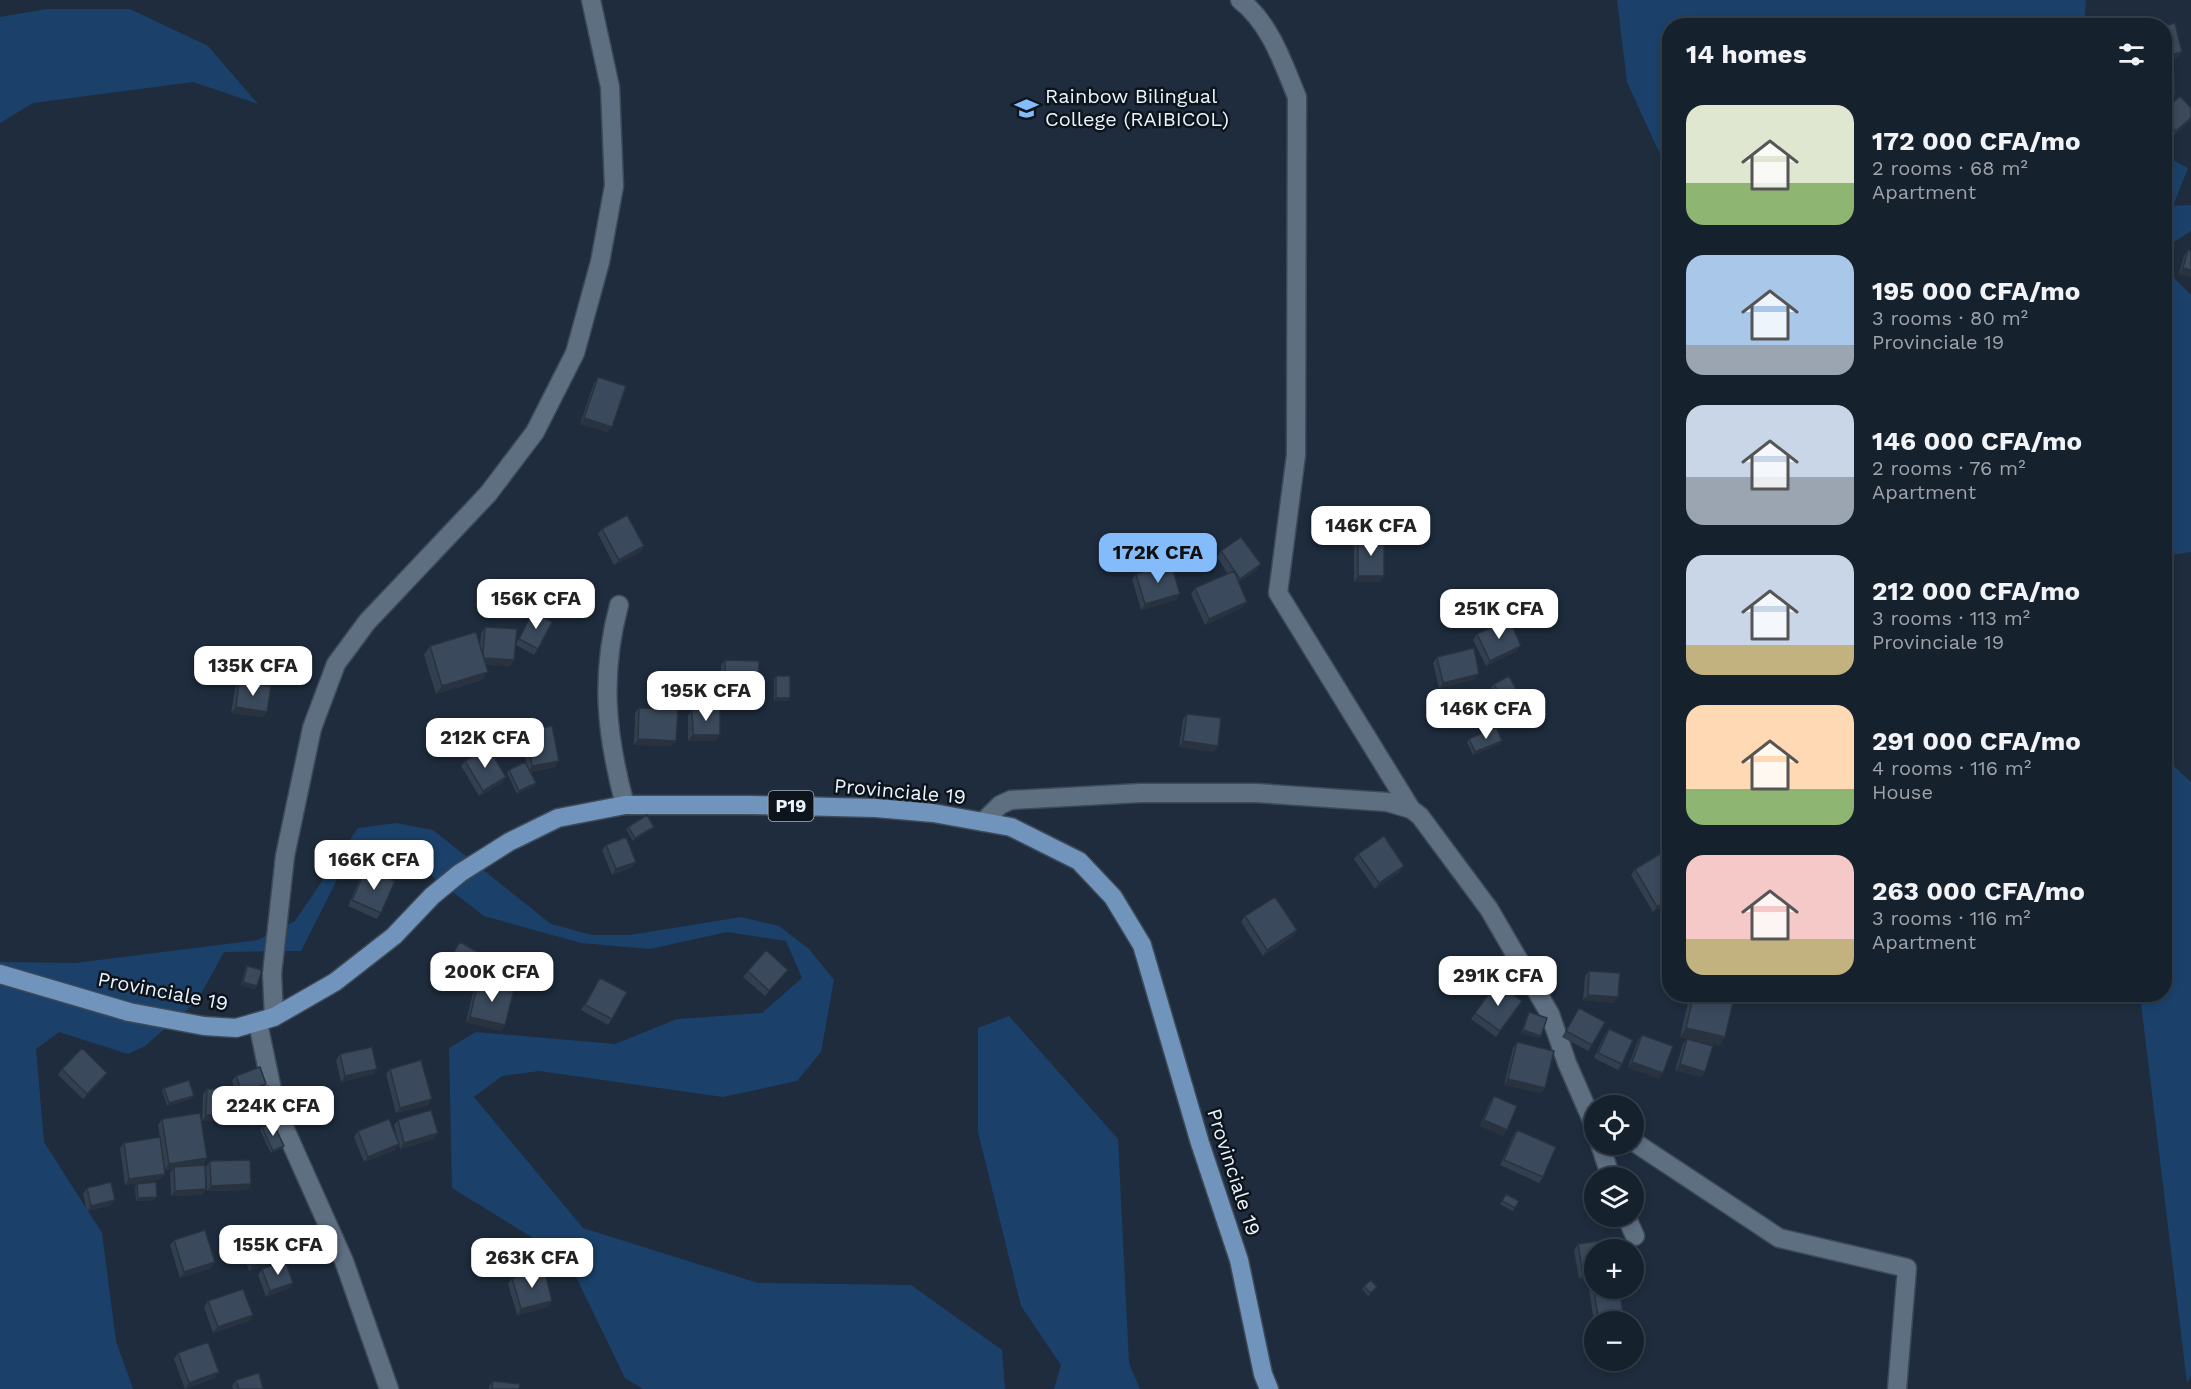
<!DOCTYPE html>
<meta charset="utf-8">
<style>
body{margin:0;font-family:"Work Sans",sans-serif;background:#232e3a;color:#f1f3f6;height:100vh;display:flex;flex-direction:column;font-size:22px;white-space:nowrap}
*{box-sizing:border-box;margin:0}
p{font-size:20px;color:#9ea3aa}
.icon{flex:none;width:33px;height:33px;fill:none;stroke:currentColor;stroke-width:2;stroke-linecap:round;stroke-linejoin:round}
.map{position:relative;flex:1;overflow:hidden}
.side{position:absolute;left:1662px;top:18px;width:510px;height:984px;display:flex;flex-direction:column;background:#16212e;border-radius:24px;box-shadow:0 3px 9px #0003,0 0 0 2px #353e4a}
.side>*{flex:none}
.fabs{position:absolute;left:1584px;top:1095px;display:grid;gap:12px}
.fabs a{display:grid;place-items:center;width:60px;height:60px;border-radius:50%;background:#16212e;box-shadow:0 3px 9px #0003,0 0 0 2px #353e4a;font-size:30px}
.price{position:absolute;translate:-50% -51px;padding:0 14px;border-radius:12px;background:#fff;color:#222;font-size:20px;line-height:39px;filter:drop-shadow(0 2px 3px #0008)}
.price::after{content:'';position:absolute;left:50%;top:36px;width:18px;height:14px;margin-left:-9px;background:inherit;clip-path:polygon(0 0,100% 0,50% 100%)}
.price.current{background:#84bcfb;color:#111}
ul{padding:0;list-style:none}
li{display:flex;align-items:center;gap:18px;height:150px;padding:0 24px}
li span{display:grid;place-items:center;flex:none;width:168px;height:120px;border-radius:18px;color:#555}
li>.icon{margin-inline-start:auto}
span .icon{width:72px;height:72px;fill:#fffc;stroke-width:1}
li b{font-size:26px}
h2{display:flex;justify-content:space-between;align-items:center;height:72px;padding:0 24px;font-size:26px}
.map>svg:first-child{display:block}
.green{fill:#1b416a}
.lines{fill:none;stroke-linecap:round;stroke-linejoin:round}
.street-casing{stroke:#3d4a58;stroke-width:21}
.primary-casing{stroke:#3d4a58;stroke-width:21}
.street{stroke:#5e6f82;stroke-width:18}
.primary{stroke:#7094bb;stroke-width:18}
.wall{fill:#323f4e}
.shaded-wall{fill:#293340}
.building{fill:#3a495b;stroke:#293340;stroke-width:1.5}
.labels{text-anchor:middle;stroke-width:5;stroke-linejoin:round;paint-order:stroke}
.shield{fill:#0e141c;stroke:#a8b1bb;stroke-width:1.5}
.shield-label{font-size:18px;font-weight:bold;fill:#eaf4ff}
.poi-label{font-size:20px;fill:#eaf4ff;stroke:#0e141c;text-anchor:start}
.street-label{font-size:20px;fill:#eaf4ff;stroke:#0e141c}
</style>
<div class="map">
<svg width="2191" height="1389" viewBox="0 0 2191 1389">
<rect width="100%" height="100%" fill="#1e2c3d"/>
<path class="green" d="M1617 0H2086L2084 25 1670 26 1669 174 1627 82Z
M47 9H130L208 46 258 104 193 82 33 103 0 123V17Z
M2165 156 2188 168 2173 206 2191 205V231L2165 248V207L2171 206 2165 202Z
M2165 269 2191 295V552L2165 556Z
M2165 758 2191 782V1376L2187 1383 2140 995 2164 994Z
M396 823 433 830 551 924 592 935H630L741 917 779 926 809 949 834 980 821 1052 797 1081 723 1097 539 1071 502 1076 474 1097 583 1228 758 1283 911 1285 1002 1350 1005 1389H643L625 1378 576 1277 541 1243 452 1188 449 1048 476 1032 615 1044 677 1019 762 1013 802 978 786 941 727 932 650 949 581 943 484 916 410 859 376 850 342 870 301 951 224 952 197 1001 145 1046 128 1054 59 1032 36 1049 44 1142 102 1233 116 1341 133 1389H0V962L75 963 258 940 295 921 358 828Z
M1009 1016 1118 1139 1129 1363 1140 1389H1054L1061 1365 1021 1306 978 1132V1028Z"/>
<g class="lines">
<defs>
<path id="street" d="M1240 0C1270 23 1283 63 1297 97L1296 455 1278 593 1411 809
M619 605C600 676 606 734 625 805
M983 822 1000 805 1011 800 1140 793H1256L1387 802 1411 809 1420 816 1489 909 1550 1014 1567 1063 1594 1125
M274 1017 272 974 285 856 312 728 336 664 367 622 488 494 535 432 575 353 600 262 614 186 610 87 591 0
M258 1023 276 1109 344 1261 389 1389
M1634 1142 1779 1238 1907 1268 1897 1389
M1600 1144 1611 1178
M1626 1216 1635 1236"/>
<path id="primary" d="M0 974 129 1012 204 1026 236 1028 274 1017 335 982 394 936 432 896 460 873 509 842 558 818 625 805H749L876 808 933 813 1011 827 1079 861 1113 897 1142 945 1200 1143 1239 1260 1263 1374 1269 1389"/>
</defs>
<use href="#street" class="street-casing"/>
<use href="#primary" class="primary-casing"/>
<use href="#street" class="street"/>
<use href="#primary" class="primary"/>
</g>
<path class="wall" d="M2164 111 2191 120 2172 137 2164 129Z
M2188 250 2191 251V277L2179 274 2184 256Z
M598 377 608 432 580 424 594 383Z
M602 529 644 546 640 552 614 565 598 534Z
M1358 538 1380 582H1354V544Z
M1221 551 1257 570 1239 582 1243 607 1205 625 1191 594 1195 588 1228 574 1217 557Z
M1136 574 1176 600 1141 610 1132 579Z
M533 612 538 649 534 655 516 645 514 660 510 666 485 664 482 680 436 694 424 655 430 646 480 645 481 633 485 627 516 644 529 618Z
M1477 634 1517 651 1486 666 1473 640Z
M1437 657 1479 674 1475 679 1439 688 1433 663Z
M725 660 754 694H721V665Z
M776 676 790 698 788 701H774V679Z
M239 682 267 712 263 717 231 713 235 688Z
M1494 684 1517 691 1515 694 1500 702 1491 687Z
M639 708 672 746 634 745 635 713Z
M692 710 716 741H688V715Z
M1187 714 1214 752 1179 747 1183 719Z
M526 731 559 761 555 767 530 772 536 783 534 786 517 794 507 773 509 770 527 766 522 736Z
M1469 739 1502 741 1500 744 1473 755 1467 742Z
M465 761 502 783 479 796 461 766Z
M628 827H654L652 829 633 841 626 829Z
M606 845 632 867 612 875 602 850Z
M1358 854 1400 872 1375 889 1354 859Z
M1670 859V903L1653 912 1631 875 1635 869Z
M366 869 381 913 377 919 348 906 362 874Z
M1245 916 1297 930 1293 936 1263 956 1241 922Z
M460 942 476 978 472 984 444 967Z
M247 966 255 989 241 985 245 969Z
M788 970 765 996 743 977 748 971Z
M1589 971 1614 1003 1583 1000 1585 976Z
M600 978 612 1019 608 1025 581 1010Z
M478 982 505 1025 501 1031 466 1022 474 988Z
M1497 983 1522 1001 1496 1037 1471 1019Z
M1690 994H1735L1725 1037 1719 1046 1680 1037Z
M1579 1008 1592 1045 1588 1051 1562 1037Z
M1529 1012 1541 1036 1539 1038 1521 1033 1527 1015Z
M1609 1029 1622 1064 1618 1070 1594 1058 1605 1034Z
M1642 1035 1663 1073 1659 1079 1628 1067 1638 1040Z
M1687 1039 1705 1072 1701 1077 1675 1070 1683 1044Z
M1517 1042 1541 1093 1504 1085 1513 1048Z
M340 1054 373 1074 341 1082 336 1060Z
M62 1069 107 1073 103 1079 83 1099 58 1075Z
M390 1069 432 1099 428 1105 396 1113 386 1074Z
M236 1076 266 1084 263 1088 276 1115 272 1120 252 1127 243 1099 245 1096 238 1098 236 1091 231 1121H202L203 1094 207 1089H235L232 1081Z
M164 1088 192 1099 167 1106 162 1090Z
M1494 1096 1503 1136 1480 1126 1490 1102Z
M162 1119 207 1158 203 1164 191 1166 202 1195 171 1196 170 1172 173 1169 165 1170 158 1125Z
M398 1120 434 1139 400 1149 394 1125Z
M262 1127 282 1149 271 1153 260 1130Z
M1517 1130 1543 1177 1539 1183 1500 1165 1513 1136Z
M358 1131 395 1150 364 1162 354 1137Z
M124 1143 161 1179 125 1185 120 1148Z
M210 1161 251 1184 247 1190 207 1191 206 1167Z
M137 1184 155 1200 136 1201 135 1187Z
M87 1188 111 1205 87 1211 83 1194Z
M1506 1194 1519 1201 1513 1211 1500 1204Z
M242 1236 277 1261 249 1271 238 1241Z
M174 1240 215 1262 211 1268 180 1278 170 1245Z
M1578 1244 1594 1277 1579 1279 1574 1250Z
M262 1269 289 1288 266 1297 258 1275Z
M512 1278 548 1307 517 1315 508 1284Z
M1593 1284 1623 1313 1619 1319 1594 1322 1589 1289Z
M1364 1286 1375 1290 1368 1296 1362 1289Z
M208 1301 253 1315 249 1321 213 1333 204 1307Z
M178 1353 215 1378 185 1389 174 1359Z
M236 1380 263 1389H233L232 1386Z
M493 1381 519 1389H489V1386Z"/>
<path class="shaded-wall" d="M2182 52 2178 58 2164 61V57Z
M2175 94 2171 100 2164 101V96Z
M2191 118V120L2172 137 2176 131Z
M2183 268 2191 270V277L2179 274Z
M584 418 612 427 608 432 580 424Z
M644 546 640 552 614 565 619 560Z
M1261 564 1257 570 1236 584 1240 579Z
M1358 576H1384L1380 582H1354Z
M1180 594 1176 600 1141 610 1145 604Z
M1247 602 1243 607 1205 625 1209 619Z
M1521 646 1517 651 1486 666 1490 661Z
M482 658 514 660 510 666 478 663Z
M488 672 482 680 436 694 442 686Z
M1479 674 1475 679 1439 688 1443 683Z
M725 688 758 689 754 694H721Z
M1517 691 1515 694 1500 702 1502 699Z
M776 698H790L788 701H774Z
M236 707 267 712 263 717 231 713Z
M693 735H720L716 741H688Z
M638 739 676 741 672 746 634 745Z
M1183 741 1218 746 1214 752 1179 747Z
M1502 741 1500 744 1473 755 1475 752Z
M559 761 555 767 528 772 532 766Z
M506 777 502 783 479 796 483 791Z
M536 783 534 786 517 794 519 791Z
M654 827 652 829 633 841 635 838Z
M636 862 632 867 612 875 616 869Z
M1404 866 1400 872 1375 889 1379 883Z
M1670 899V903L1653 912 1657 907Z
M1297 930 1293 936 1263 956 1267 950Z
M243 982 257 986 255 989 241 985Z
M1588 995 1618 997 1614 1003 1583 1000Z
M470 1017 505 1025 501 1031 466 1022Z
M1686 1028 1725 1037 1719 1046 1680 1037Z
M1523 1030 1541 1036 1539 1038 1521 1033Z
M1632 1062 1663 1073 1659 1079 1628 1067Z
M1680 1064 1705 1072 1701 1077 1675 1070Z
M377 1069 373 1074 341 1082 345 1076Z
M107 1073 103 1079 83 1099 87 1094Z
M1508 1079 1545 1088 1541 1093 1504 1085Z
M266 1084 262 1090 247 1093 245 1096 238 1098 242 1092Z
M194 1096 192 1099 167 1106 169 1103Z
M432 1099 428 1105 396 1113 400 1108Z
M206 1115H236L231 1121H202Z
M276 1115 272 1120 252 1127 256 1121Z
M1484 1120 1507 1130 1503 1136 1480 1126Z
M438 1133 434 1139 400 1149 404 1143Z
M399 1144 395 1150 364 1162 368 1157Z
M284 1146 282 1149 271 1153 273 1151Z
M207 1158 203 1164 174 1168V1167L173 1169 165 1170 169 1164Z
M165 1174 161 1179 125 1185 129 1179Z
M251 1184 247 1190 207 1191 211 1186Z
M206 1189 202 1195 171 1196 175 1191Z
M157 1197 155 1200 136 1201 138 1198Z
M115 1200 111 1205 87 1211 91 1206Z
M281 1256 277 1261 249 1271 253 1266Z
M215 1262 211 1268 180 1278 184 1272Z
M1594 1272V1277L1579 1279 1583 1274Z
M293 1283 289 1288 266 1297 270 1291Z
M552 1301 548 1307 517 1315 521 1309Z
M1623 1313 1619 1319 1594 1322 1598 1316Z
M253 1315 249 1321 213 1333 218 1327Z
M219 1372 215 1378 185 1389 189 1383Z"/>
<path class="building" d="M2175 23 2182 52 2164 57V26Z
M2173 67 2175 94 2164 96V68Z
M2180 96 2191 108V118L2176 131 2164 119V111Z
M2188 250 2191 251V270L2183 268Z
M598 377 626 386 612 427 584 418Z
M627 515 644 546 619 560 602 529Z
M1241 537 1261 564 1240 579 1221 551Z
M1358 538H1384V576H1358Z
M1171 563 1180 594 1145 604 1136 574Z
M1234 571 1247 602 1209 619 1195 588Z
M533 612 552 622 538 649 519 639Z
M1509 619 1521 646 1490 661 1477 634Z
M485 627 517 629 514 660 484 658 483 654Z
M476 632 488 672 442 686 430 646Z
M1474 648 1479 674 1443 683 1437 657Z
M725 660 759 661 758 689 725 688Z
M776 676H790V698H776Z
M1509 676 1517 691 1502 699 1494 684Z
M239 682 271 686 267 712 236 707Z
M639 708 678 709 676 741 638 739Z
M720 709V735H693L692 710Z
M1187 714 1221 718 1218 746 1183 741Z
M552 726 559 761 532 766 526 731Z
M1496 727 1502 741 1475 752 1469 739Z
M488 747 506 777 483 791 465 761Z
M525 762 536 783 519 791 509 770Z
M647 815 654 827 635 838 628 827Z
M1384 836 1404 866 1379 883 1358 854Z
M626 837 636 862 616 869 606 845Z
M1665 851 1670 859V899L1657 907 1635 869Z
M366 869 395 881 381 913 352 900Z
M1275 897 1297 930 1267 950 1245 916Z
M460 942 488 958 476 978 448 961Z
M766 950 788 970 769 991 748 971Z
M247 966 262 970 257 986 243 982Z
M1589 971 1620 973 1618 997 1588 995Z
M600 978 627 992 612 1019 585 1005Z
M478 982 514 990 505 1025 470 1017Z
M1497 983 1522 1001 1500 1031 1475 1013Z
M1694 994H1735L1725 1037 1686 1028Z
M1579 1008 1605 1022 1592 1045 1566 1031Z
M1529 1012 1547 1018 1541 1036 1523 1030Z
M1609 1029 1633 1040 1622 1064 1598 1053Z
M1642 1035 1673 1046 1663 1073 1632 1062Z
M1687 1039 1713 1046 1705 1072 1680 1064Z
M1517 1042 1554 1051 1545 1088 1508 1079Z
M372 1047 377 1069 345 1076 340 1054Z
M82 1048 107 1073 87 1094 62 1069Z
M421 1060 432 1099 400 1108 390 1069Z
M260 1067 266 1084 242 1092 236 1076Z
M189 1080 194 1096 169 1103 164 1088Z
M268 1086 276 1115 256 1121 247 1093Z
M207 1089H236V1115H206Z
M1494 1096 1517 1106 1507 1130 1484 1120Z
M431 1110 438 1133 404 1143 398 1120Z
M200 1113 207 1158 169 1164 162 1119Z
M389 1119 399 1144 368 1157 358 1131Z
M273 1123 284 1146 273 1151 262 1127Z
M1517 1130 1556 1147 1543 1177 1504 1160Z
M160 1137 165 1174 129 1179 124 1143Z
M250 1160 251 1184 211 1186 210 1161Z
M205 1165 206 1189 175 1191 174 1167Z
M111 1182 115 1200 91 1206 87 1188Z
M156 1182 157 1197 138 1198 137 1184Z
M1506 1194 1519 1201 1515 1208 1502 1201Z
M269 1225 281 1256 253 1266 242 1236Z
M205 1230 215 1262 184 1272 174 1240Z
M1605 1240 1607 1250H1594V1272L1583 1274 1578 1244Z
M285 1260 293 1283 270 1291 262 1269Z
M544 1269 552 1301 521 1309 512 1278Z
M1371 1280 1377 1287 1370 1293 1364 1286Z
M1594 1283V1288H1619L1623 1313 1598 1316 1593 1284Z
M243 1289 253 1315 218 1327 208 1301Z
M208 1342 219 1372 189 1383 178 1353Z
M259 1373 263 1389H239L236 1380Z
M493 1381 520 1384 519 1389H492Z"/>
<defs>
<symbol id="school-bare" viewBox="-9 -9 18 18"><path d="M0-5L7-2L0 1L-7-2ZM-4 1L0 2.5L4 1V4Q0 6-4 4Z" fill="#84bcfb" stroke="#0e141c" stroke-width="2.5" paint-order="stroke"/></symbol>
</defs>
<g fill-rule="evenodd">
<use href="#school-bare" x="1010" y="92" width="33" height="33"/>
</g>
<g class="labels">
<rect class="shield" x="768.5" y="791" width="45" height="30" rx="4.5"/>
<g class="shield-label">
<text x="791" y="812">P19</text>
</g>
<g class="poi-label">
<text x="1045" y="103">Rainbow Bilingual<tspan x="1045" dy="23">College (RAIBICOL)</tspan></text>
</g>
<g class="street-label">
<text transform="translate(900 791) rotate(5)" y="7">Provinciale 19</text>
<text transform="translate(163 991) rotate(11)" y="7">Provinciale 19</text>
<text transform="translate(1234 1172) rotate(72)" y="7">Provinciale 19</text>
</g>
</g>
</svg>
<div class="fabs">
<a><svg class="icon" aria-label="locate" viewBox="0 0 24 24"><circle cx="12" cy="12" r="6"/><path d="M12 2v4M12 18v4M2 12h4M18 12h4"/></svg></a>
<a><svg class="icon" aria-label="layers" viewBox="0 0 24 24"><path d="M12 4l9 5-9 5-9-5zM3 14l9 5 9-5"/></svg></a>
<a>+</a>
<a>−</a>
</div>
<b class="price" style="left:1371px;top:557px">146K CFA</b>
<b class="price current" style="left:1158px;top:584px">172K CFA</b>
<b class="price" style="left:536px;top:630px">156K CFA</b>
<b class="price" style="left:1499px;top:640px">251K CFA</b>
<b class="price" style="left:253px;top:697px">135K CFA</b>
<b class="price" style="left:706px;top:722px">195K CFA</b>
<b class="price" style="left:1486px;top:740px">146K CFA</b>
<b class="price" style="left:485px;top:769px">212K CFA</b>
<b class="price" style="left:374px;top:891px">166K CFA</b>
<b class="price" style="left:492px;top:1003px">200K CFA</b>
<b class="price" style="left:1498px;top:1007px">291K CFA</b>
<b class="price" style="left:273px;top:1137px">224K CFA</b>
<b class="price" style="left:278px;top:1276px">155K CFA</b>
<b class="price" style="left:532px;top:1289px">263K CFA</b>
<section class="side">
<h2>14 homes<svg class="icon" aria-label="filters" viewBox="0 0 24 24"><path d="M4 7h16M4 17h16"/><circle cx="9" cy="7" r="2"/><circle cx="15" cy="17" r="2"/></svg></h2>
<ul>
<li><span style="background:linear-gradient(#dfe7d0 65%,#8fb573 0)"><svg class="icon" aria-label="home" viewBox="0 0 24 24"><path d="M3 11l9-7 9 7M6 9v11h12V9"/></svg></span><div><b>172 000 CFA/mo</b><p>2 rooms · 68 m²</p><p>Apartment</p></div></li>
<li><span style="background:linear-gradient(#a9c7e8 75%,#9aa5b1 0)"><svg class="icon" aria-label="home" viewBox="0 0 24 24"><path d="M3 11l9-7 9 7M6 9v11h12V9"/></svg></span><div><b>195 000 CFA/mo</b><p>3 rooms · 80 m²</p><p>Provinciale 19</p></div></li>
<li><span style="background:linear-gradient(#c9d6e8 60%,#9aa5b1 0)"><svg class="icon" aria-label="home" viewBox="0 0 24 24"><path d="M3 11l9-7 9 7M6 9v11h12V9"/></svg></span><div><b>146 000 CFA/mo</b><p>2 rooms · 76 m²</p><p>Apartment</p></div></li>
<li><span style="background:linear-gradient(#c9d6e8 75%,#c2b280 0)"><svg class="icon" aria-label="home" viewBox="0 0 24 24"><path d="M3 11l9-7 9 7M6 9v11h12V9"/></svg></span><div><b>212 000 CFA/mo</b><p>3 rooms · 113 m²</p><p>Provinciale 19</p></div></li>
<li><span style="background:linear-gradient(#ffd9b3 70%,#8fb573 0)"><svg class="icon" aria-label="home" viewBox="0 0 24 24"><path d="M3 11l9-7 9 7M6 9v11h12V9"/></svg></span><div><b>291 000 CFA/mo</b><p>4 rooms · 116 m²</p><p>House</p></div></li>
<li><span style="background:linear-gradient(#f6c9c9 70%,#c2b280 0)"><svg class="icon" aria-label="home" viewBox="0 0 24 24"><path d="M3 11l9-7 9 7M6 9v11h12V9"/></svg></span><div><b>263 000 CFA/mo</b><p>3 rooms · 116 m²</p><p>Apartment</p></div></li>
</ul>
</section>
</div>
